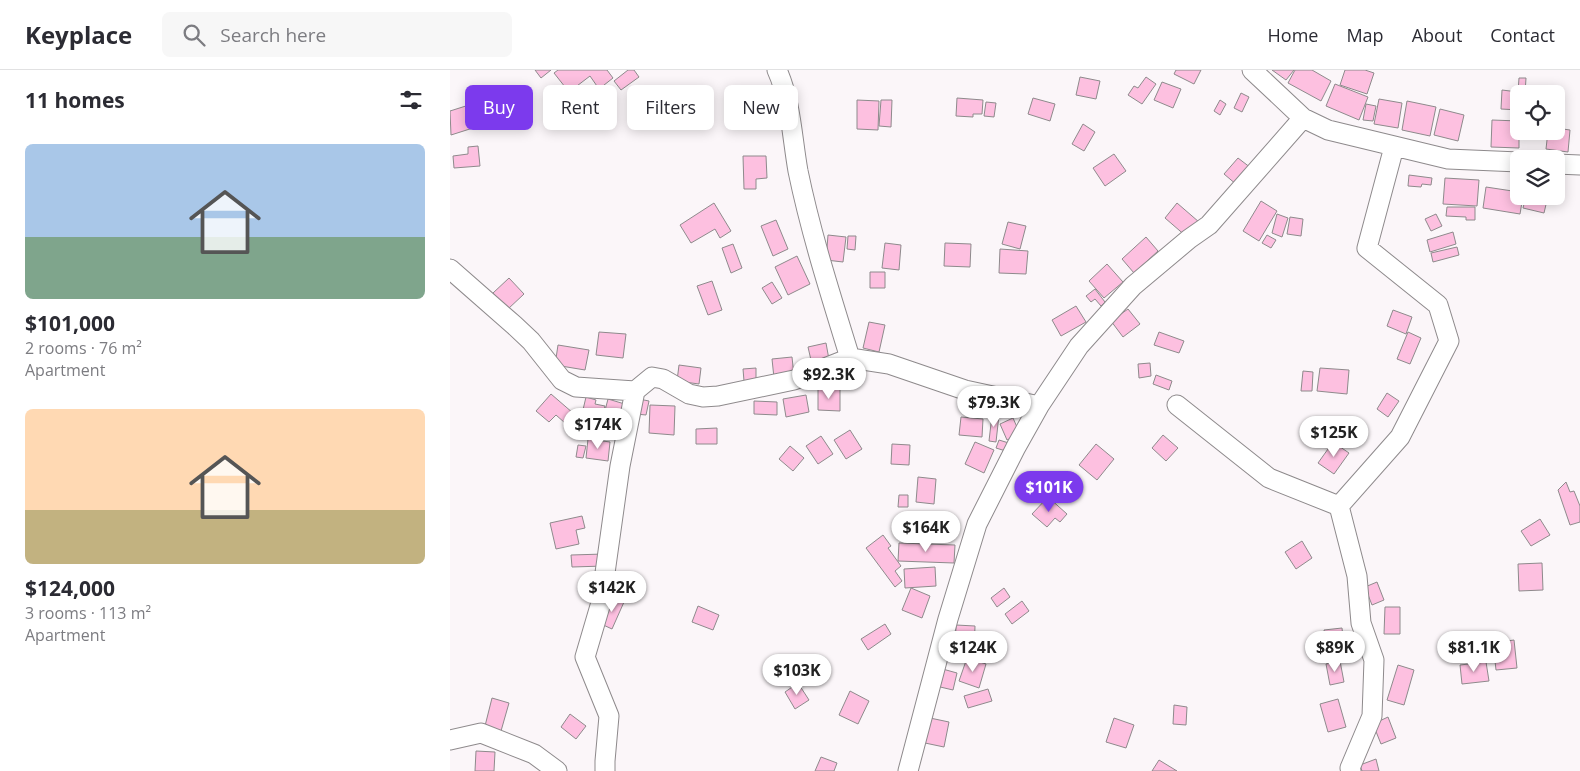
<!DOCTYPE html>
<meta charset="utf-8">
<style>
body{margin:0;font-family:"Open Sans",sans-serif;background:#f7f7f7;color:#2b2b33;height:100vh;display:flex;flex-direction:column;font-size:19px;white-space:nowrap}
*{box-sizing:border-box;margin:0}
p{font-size:16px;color:#7c7c81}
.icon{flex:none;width:28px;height:28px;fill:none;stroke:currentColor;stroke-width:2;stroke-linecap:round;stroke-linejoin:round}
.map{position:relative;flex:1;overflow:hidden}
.details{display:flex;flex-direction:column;background:#fff;width:450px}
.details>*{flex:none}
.guide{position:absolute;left:15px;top:15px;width:475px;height:45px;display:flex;gap:10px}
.buttons{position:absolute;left:1060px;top:15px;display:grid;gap:10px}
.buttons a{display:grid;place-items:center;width:55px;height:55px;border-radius:8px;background:#fff;box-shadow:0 2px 12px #0003;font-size:25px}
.price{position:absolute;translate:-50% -42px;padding:0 11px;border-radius:18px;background:#fff;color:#222;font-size:16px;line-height:32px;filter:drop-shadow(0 1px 2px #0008)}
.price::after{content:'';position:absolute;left:50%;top:30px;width:15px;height:11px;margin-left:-8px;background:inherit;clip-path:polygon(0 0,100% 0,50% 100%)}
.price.selected{background:#7c3aed;color:#fff}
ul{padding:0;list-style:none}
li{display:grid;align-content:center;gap:10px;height:265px;padding:0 25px}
li span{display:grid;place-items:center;height:155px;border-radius:8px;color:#555}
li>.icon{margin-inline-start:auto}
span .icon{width:90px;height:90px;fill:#fffc;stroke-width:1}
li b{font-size:21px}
h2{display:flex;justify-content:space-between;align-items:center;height:60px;padding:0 25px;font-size:21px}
.chip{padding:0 18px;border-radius:8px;background:#fff;box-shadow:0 2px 12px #0003;font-size:18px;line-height:45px}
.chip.selected{background:#7c3aed;color:#fff}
header{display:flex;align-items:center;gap:30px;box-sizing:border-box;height:70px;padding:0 25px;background:#fff;border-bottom:1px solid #e1e1e2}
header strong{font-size:24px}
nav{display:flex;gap:28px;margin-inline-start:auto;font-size:18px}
.search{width:350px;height:45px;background:#f7f7f7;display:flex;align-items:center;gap:12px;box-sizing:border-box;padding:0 18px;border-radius:8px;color:#7c7c81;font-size:19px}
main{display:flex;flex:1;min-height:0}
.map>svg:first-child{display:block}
.building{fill:#fdc0e0;stroke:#8e8a8c}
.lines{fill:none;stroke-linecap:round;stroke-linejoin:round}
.street-casing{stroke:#8e8a8c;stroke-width:21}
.street{stroke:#fff;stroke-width:19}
</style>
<header>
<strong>Keyplace</strong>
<div class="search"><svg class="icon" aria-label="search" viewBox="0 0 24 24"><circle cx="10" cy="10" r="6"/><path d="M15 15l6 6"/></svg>Search here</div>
<nav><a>Home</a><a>Map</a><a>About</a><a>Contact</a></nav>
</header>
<main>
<section class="details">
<h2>11 homes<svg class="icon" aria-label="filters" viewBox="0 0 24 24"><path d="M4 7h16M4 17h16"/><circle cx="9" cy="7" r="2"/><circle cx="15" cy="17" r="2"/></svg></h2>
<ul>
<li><span style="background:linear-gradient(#a9c7e8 60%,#7fa58c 0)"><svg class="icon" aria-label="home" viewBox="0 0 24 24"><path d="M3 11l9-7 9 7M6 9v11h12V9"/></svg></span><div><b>$101,000</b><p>2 rooms · 76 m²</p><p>Apartment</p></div></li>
<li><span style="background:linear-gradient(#ffd9b3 65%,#c2b280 0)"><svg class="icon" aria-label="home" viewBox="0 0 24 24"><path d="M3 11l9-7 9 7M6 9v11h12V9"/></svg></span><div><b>$124,000</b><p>3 rooms · 113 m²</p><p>Apartment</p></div></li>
</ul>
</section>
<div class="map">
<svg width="1130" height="701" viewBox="0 0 1130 701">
<rect width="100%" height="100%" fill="#fbf6f9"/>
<path class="building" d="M85 0H101L91 8Z
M108 0H157L163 8 149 19 140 6 119 22 104 3Z
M178 0H184L189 7 171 20 164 11Z
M726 0H751L744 14 724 4Z
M822 0H844L836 10Z
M845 0H862L881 11 871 31 838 13Z
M895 0H915L924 3 917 24 890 15Z
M630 7 650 11 646 29 626 25Z
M696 7 706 14 692 34 678 25 684 16 688 18Z
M1069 8H1076L1075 24H1069V40L1051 39 1052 20 1068 22Z
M712 12 731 19 723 38 704 30Z
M885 14 918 27 909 50 876 36Z
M791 23 799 27 792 42 784 38Z
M507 28 533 30 532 44H523V47L506 46Z
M583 28 605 34 600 51 578 44Z
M929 29 952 33 948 58 924 54Z
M407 30 429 31 428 60 407 59Z
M431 30H442L441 57 429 56Z
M770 30 776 34 770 45 764 41Z
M957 31 986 37 980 66 952 60Z
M293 32 296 54 280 57 276 35Z
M536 32 546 33 544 47 534 46Z
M916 34 926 36 923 51 913 50Z
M19 35 26 57 1 65 0 41Z
M990 39 1014 45 1008 71 984 65Z
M1042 50 1069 51V78L1041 77Z
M633 54 645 62 634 81 622 74Z
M1106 58 1120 60 1118 82 1096 79 1098 61H1106Z
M28 76 30 96 4 98 3 86 18 84V77Z
M664 84 676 101 655 116 643 98Z
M293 86H316L317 108 306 109V119H294Z
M788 88 801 98 787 115 774 104Z
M959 105 982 108 981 115 972 114 971 117 958 116Z
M995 108 1029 110 1027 136 993 134Z
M1036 117 1069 122V126H1073L1070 144 1033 138Z
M1076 126H1098L1094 143 1073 138Z
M811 131 827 141 809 171 793 161Z
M264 133 281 161 270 168 265 159 241 173 230 155Z
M727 133 749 152 737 167 715 148Z
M997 137H1025V150H1016V147L996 146Z
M827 144 838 148 832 167 822 163Z
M986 144 992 156 981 161 975 149Z
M840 147 853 149 851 166 837 164Z
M326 150 338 179 323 186 311 156Z
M558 152 576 156 570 179 552 174Z
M1003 162 1006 174 980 182 977 170Z
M378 165 396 167 393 192 376 190Z
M817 165 826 170 821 178 812 173Z
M398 166H406L405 180 397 179Z
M696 167 708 181 684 203 672 189Z
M435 173 451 175 449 200 432 198Z
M495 173 521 174 520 197 494 196Z
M283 174 292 198 281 203 272 178Z
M1007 177 1009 185 983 192 981 183Z
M550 179 578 181 576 204 549 203Z
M347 186 360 214 338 225 325 197Z
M657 194 673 212 654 228 639 211Z
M420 202H435V218H420Z
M59 208 74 224 58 239 43 223Z
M262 211 272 240 258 245 247 216Z
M322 212 332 228 322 234 312 218Z
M645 219 655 232 651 236 645 229 641 232 636 226Z
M626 236 636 252 611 266 602 250Z
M678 239 690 254 673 267 661 251Z
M943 240 962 247 956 264 937 256Z
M419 252 435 255 429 282 413 278Z
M149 262 176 264 173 288 146 285Z
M709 262 734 271 729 283 704 275Z
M958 262 971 268 960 294 947 289Z
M376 273 380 295 363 299 358 277Z
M108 275 139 280 135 300 105 295Z
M342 287 344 306 324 308 322 289Z
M700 293 701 306 689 308 688 294Z
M229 295 251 298 249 314 227 311Z
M306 298V310L294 311 293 299Z
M870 298 899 300 897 324 867 321Z
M853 301 863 302 862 321H851Z
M706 305 722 311 719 320 703 314Z
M368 318 390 319V341L368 340Z
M937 323 949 331 938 347 927 339Z
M101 324 123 343 115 353 106 345 99 352 86 341Z
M356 325 359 342 336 347 333 329Z
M136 327 146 330 145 334 155 336 152 349 132 344Z
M158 329 178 335 173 357 152 352Z
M189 329 199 331 196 345 186 344Z
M304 331 327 332V345L304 344Z
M200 335 225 336 224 365 199 363Z
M542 345H549L546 372 539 371Z
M511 347 533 349 532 367 509 365Z
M563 348 570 364 557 370 550 354Z
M267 358V374H246V359Z
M400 360 412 379 396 389 384 370Z
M713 365 728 378 716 391 702 378Z
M371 366 383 384 368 394 356 376Z
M138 369 160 372 158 391 136 388Z
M549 370 562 374 559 382 546 378Z
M525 372 544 380 534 403 515 394Z
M883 372 899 383 884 404 868 393Z
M442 374 460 375 459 395 441 394Z
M646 374 664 389 647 410 629 395Z
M128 375 136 376 133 388 126 387Z
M340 376 354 388 343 401 329 389Z
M468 407 486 409 484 434 466 432Z
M1116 412 1120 422 1124 421 1130 436V452L1120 455 1108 420Z
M449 425H458V437H448Z
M598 427 617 444 610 452 605 448 597 457 582 444Z
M132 446 135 458 126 460 129 474 106 479 100 453Z
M1090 449 1100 465 1081 476 1071 461Z
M433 465 441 476 438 478 451 496 445 501 452 511 445 517 416 478Z
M852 471 862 488 846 499 835 482Z
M449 473 505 475 504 493 448 491Z
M154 484V496L122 497 121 485Z
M1092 493 1093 520 1069 521 1068 494Z
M485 497 486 516 455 518 454 499Z
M927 512 934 530 922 535 915 517Z
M461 518 480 526 472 548 452 540Z
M554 518 560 527 547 537 541 528Z
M161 526 174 532 162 559 149 553Z
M572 531 579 541 562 554 555 544Z
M248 536 269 545 263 560 242 552Z
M935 537H950V564H934Z
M435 554 441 564 418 580 411 569Z
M506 555 525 556 524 584H505Z
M892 558 894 577 877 579 874 560Z
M1064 570 1067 598 1046 600 1043 573Z
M517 588 536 594 529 618 509 611Z
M890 591 894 612 880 615 876 594Z
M1036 592 1039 611 1012 614 1010 595Z
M948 595 964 600 954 635 937 630Z
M489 598 507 603 503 620 486 616Z
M348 613 359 630 345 639 335 622Z
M538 619 542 631 518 638 514 626Z
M400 621 419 631 408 654 389 645Z
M42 628 59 633 51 661 35 656Z
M888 629 896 657 878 662 870 634Z
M724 635 737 637 736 655 723 654Z
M120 644 136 656 126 669 111 657Z
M938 647 946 668 931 674 923 654Z
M480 648 499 652 494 677 475 673Z
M664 648 684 655 676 678 656 672Z
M26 681 45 682 44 701H25Z
M371 687 387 693 384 701H365Z
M926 689 929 701H912L910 695Z
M709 690 727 701H702Z"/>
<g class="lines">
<defs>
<path id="street" d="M327 0C341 31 342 67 348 101 361 164 381 226 400 288
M802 0 853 48 878 60 998 89 1069 92
M1106 94 1130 95
M0 199 64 255 81 271 112 310 126 317 185 321
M727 335 819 408 889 436
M0 670 31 663 84 684 107 701
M155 701V691L159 646 135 587 155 519V503L170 396 185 321 202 307 213 309 239 324 253 327 268 326 344 310 400 288 439 294 515 320 589 336
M458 701 498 549 527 454 566 377 589 336 629 276 683 216 739 169 759 155 853 48
M901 701 900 698 922 646 924 590 911 553 907 506 889 436 950 367 999 271 988 235 917 178 944 77"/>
</defs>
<use href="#street" class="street-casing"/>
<use href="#street" class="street"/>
</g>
</svg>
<div class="buttons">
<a><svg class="icon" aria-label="locate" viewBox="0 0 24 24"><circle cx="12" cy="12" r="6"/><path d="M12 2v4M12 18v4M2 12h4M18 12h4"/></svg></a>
<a><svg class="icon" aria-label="layers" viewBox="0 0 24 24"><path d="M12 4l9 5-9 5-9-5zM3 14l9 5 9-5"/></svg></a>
</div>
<b class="price" style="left:379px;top:330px">$92.3K</b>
<b class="price" style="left:544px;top:358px">$79.3K</b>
<b class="price" style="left:148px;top:380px">$174K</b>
<b class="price" style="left:884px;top:388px">$125K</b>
<b class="price selected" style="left:599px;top:443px">$101K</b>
<b class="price" style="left:476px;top:483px">$164K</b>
<b class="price" style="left:162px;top:543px">$142K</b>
<b class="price" style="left:523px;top:603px">$124K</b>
<b class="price" style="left:885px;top:603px">$89K</b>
<b class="price" style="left:1024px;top:603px">$81.1K</b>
<b class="price" style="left:347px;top:626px">$103K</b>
<div class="guide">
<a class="chip selected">Buy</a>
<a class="chip">Rent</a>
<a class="chip">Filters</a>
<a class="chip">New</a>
</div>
</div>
</main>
